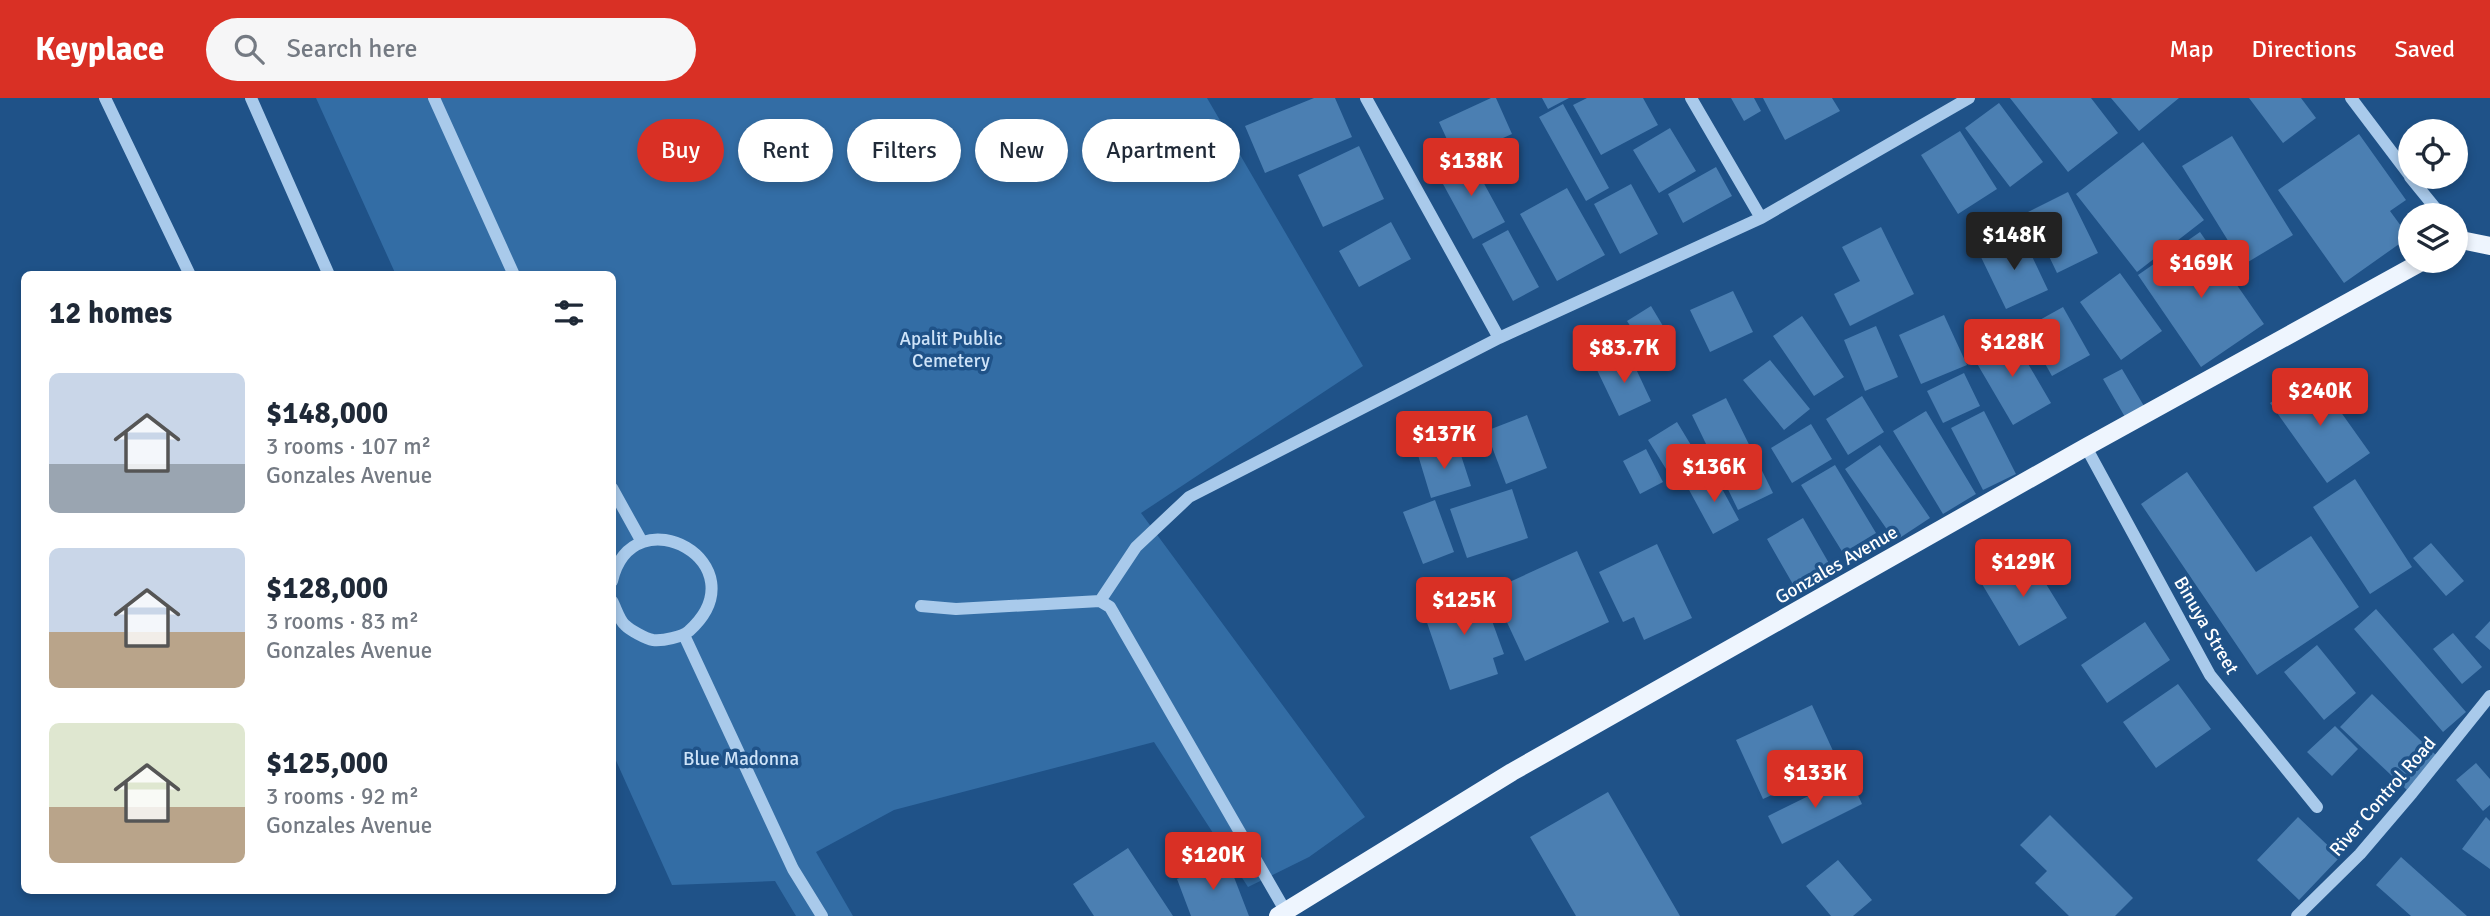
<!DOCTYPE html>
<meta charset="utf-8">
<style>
body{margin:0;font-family:Signika,sans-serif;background:#f6f6f7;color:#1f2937;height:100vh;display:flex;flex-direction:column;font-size:26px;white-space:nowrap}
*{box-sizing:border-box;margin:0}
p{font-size:23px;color:#747a83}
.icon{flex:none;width:38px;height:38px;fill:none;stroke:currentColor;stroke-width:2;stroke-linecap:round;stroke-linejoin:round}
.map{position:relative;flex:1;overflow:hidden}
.side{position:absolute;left:21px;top:173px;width:595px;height:623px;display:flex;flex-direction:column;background:#fff;border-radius:10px;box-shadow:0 4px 10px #0003}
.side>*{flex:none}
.top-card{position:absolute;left:637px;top:21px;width:665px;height:63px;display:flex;gap:14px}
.fabs{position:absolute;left:2398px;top:21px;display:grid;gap:14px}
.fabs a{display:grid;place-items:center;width:70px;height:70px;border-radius:50%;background:#fff;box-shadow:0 4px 10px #0003;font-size:35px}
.price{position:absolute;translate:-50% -60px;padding:0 16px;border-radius:7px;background:#d93025;color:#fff;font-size:23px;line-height:46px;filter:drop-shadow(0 2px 4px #0008)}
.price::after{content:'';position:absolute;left:50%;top:42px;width:21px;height:16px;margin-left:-10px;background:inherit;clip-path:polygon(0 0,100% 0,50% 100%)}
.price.on{background:#222;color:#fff}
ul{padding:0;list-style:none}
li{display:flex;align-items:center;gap:21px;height:175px;padding:0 28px}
li span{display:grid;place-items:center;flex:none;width:196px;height:140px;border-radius:10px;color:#555}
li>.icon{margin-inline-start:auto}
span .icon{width:84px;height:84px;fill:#fffc;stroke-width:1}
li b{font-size:30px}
h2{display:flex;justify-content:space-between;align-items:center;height:84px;padding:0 28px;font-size:30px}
.pill{padding:0 24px;border-radius:32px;background:#fff;box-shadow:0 4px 10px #0003;font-size:24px;line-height:63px}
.pill.on{background:#d93025;color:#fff}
header{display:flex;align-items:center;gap:42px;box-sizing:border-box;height:98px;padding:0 35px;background:#d93025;color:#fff}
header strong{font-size:33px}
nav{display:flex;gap:38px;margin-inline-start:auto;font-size:24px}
.search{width:490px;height:63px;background:#f6f6f7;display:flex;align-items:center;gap:18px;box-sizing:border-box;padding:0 24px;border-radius:38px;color:#747a83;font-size:26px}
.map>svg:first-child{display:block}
.green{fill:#336da5}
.building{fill:#4b7fb2}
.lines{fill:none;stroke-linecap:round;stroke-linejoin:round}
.minor{stroke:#a9caeb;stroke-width:12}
.major{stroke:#eef5fe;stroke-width:18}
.labels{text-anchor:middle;stroke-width:7;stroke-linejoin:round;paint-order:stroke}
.park-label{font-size:19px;fill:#cee3f8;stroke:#1f5288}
.street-label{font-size:19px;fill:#fff;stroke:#1f5288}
</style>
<header>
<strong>Keyplace</strong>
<div class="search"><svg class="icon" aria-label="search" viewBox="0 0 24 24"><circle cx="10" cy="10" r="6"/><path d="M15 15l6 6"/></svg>Search here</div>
<nav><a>Map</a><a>Directions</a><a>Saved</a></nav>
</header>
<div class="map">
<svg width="2490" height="818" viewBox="0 0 2490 818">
<rect width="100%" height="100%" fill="#1f5288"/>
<path class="green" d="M316 0H1207L1363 268 1141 415 1365 719 1309 759 1248 789 1154 644 894 712 816 754 853 818H796L775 783 672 787 613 656 612 177H396Z"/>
<path class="building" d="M1314 0H1335L1352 39 1265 75 1245 28Z
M1491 0H1496L1512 36 1456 61 1439 24Z
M1542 0H1569L1548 11Z
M1587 0H1643L1658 27 1601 57 1573 7Z
M1731 0H1754L1761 13 1744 23Z
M1763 0H1832L1840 13 1785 42Z
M2010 0H2091L2118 35 2068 74Z
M2111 0H2179L2139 33Z
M2249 0H2301L2316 20 2283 45Z
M1999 5 2043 64 2010 89 1965 30Z
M1563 6 1609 90 1586 103 1539 19Z
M1670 30 1696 73 1659 95 1633 52Z
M1960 33 1997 91 1958 116 1921 57Z
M2359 36 2406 102 2390 113 2409 139 2344 185 2278 92Z
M2232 38 2293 137 2243 167 2182 68Z
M2143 44 2204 122 2137 174 2076 96Z
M1359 48 1384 101 1323 129 1298 77Z
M1469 58 1505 124 1473 141 1437 75Z
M1716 69 1732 98 1683 125 1668 96Z
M1631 86 1658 136 1620 156 1594 106Z
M1567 90 1605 157 1557 183 1520 116Z
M2068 94 2098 155 2057 175 2028 114Z
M1391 124 1411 161 1359 189 1339 153Z
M1881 129 1914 196 1850 228 1834 196 1860 183 1842 149Z
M1508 132 1539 189 1513 203 1482 146Z
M2200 134 2264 226 2201 269 2138 177Z
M2022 137 2048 192 2006 211 1980 157Z
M2120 175 2162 233 2121 262 2080 204Z
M1733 193 1753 234 1710 254 1690 212Z
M1651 208 1669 238 1646 252 1627 223Z
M2063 209 2090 257 2052 278 2025 230Z
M1944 217 1967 267 1921 286 1899 237Z
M1802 218 1844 279 1814 298 1773 238Z
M1876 228 1898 279 1865 293 1844 242Z
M2010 235 2051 305 2013 327 1972 257Z
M1629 256 1651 303 1619 318 1597 272Z
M1770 262 1810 311 1784 332 1743 282Z
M2122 271 2144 308 2125 319 2103 281Z
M1964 275 1980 308 1943 325 1927 293Z
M2313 275 2370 355 2327 385 2270 305Z
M1862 298 1884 334 1848 357 1826 321Z
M1726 300 1773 395 1738 412 1692 317Z
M1926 313 1976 396 1943 416 1893 333Z
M1984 313 2016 376 1983 392 1951 330Z
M1527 317 1547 370 1506 386 1486 333Z
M1677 324 1700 362 1671 379 1648 342Z
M1811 326 1832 361 1792 385 1771 350Z
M1457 345 1471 388 1431 400 1418 357Z
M1880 347 1930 420 1895 443 1845 371Z
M1646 351 1663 384 1640 396 1623 363Z
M1835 367 1876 435 1843 455 1801 387Z
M2187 374 2256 474 2311 438 2359 509 2257 577 2141 406Z
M1714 376 1739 422 1713 436 1688 390Z
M2355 381 2412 469 2370 496 2313 409Z
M1512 391 1528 440 1467 460 1450 411Z
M1435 402 1454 454 1423 466 1403 414Z
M1803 420 1834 474 1798 495 1767 441Z
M2431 445 2464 483 2446 498 2413 460Z
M1657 446 1692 520 1644 542 1634 519 1623 524 1599 474Z
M1577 453 1609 524 1525 563 1492 492Z
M2027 455 2067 520 2019 548 1979 481Z
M1479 487 1504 556 1493 560 1498 576 1450 592 1421 507Z
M2376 511 2466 614 2443 634 2354 531Z
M2490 523V552L2475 539Z
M2145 524 2170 562 2107 605 2081 567Z
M2453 535 2482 569 2462 586 2433 551Z
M2317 547 2356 595 2324 622 2284 574Z
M2178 586 2211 631 2156 670 2123 624Z
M2372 596 2439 660 2408 693 2340 629Z
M1812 607 1839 666 1763 701 1736 642Z
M2335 628 2358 651 2332 678 2307 654Z
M2476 665 2490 681V707L2483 713 2456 682Z
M1849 678 1862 706 1782 746 1768 718Z
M1608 694 1680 818H1576L1530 739Z
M2050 717 2133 800 2115 818H2069L2035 785 2047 773 2020 747Z
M2298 719 2340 759 2299 802 2257 762Z
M2486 719 2490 723V771L2462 751Z
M1128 750 1173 818H1094L1073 786Z
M2401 759 2467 818H2411L2376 787Z
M1227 761 1249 818H1191L1177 781Z
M1838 762 1872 802 1853 818H1831L1806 788Z"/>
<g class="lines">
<path class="minor" d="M105 0 190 177
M251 0 329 177
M434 0 514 177
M1366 0 1499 240
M1691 0 1761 120
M2351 0 2410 78
M2410 79 2441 117
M2086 349 2210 577 2317 709
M612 390 642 444
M612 483C633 394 763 466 689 533 682 539 663 543 653 542 646 541 630 532 625 527 619 522 616 510 612 503
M1100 503 1136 449 1189 399 1499 240 1761 120 1969 0
M921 508 956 511 1100 503 1110 509 1286 814
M684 537 793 771 822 818
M2297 818 2360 756 2412 695 2490 598"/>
<path class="major" d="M2455 145 2461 142 2490 148
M1278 818 1512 674 2086 349 2423 163"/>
</g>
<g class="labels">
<g class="park-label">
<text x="951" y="247">Apalit Public<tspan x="951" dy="22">Cemetery</tspan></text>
<text x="741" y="667">Blue Madonna</text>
</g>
<g class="street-label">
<text transform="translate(1836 466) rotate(-30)" y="7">Gonzales Avenue</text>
<text transform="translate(2207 527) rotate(60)" y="7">Binuya Street</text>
<text transform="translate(2382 698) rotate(-49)" y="7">River Control Road</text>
</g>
</g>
</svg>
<div class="fabs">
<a><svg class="icon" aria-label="locate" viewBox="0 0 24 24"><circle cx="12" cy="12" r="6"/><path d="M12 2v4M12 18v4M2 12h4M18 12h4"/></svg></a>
<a><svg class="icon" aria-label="layers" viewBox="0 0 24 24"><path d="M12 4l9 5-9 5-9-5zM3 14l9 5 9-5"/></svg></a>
</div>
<b class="price" style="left:1471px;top:100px">$138K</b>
<b class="price on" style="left:2014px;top:174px">$148K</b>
<b class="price" style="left:2201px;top:202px">$169K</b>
<b class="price" style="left:2012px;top:281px">$128K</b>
<b class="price" style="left:1624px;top:287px">$83.7K</b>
<b class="price" style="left:2320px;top:330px">$240K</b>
<b class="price" style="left:1444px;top:373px">$137K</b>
<b class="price" style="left:1714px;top:406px">$136K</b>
<b class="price" style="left:2023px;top:501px">$129K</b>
<b class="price" style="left:1464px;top:539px">$125K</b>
<b class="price" style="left:1815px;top:712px">$133K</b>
<b class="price" style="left:1213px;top:794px">$120K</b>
<div class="top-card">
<a class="pill on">Buy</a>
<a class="pill">Rent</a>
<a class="pill">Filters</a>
<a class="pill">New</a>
<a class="pill">Apartment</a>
</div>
<section class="side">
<h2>12 homes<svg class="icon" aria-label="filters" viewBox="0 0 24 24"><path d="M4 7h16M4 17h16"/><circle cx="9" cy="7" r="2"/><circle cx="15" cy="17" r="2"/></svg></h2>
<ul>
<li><span style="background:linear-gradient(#c9d6e8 65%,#9aa5b1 0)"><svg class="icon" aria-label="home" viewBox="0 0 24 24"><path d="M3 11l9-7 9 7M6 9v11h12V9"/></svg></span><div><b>$148,000</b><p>3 rooms · 107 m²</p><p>Gonzales Avenue</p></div></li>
<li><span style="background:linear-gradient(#c9d6e8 60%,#b9a48a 0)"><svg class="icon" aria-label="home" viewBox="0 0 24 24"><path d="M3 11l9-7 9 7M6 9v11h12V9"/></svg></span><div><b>$128,000</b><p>3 rooms · 83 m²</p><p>Gonzales Avenue</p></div></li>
<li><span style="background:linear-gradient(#dfe7d0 60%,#b9a48a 0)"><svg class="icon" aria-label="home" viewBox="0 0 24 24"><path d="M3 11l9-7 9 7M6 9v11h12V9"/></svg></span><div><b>$125,000</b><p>3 rooms · 92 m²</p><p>Gonzales Avenue</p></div></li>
</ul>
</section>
</div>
